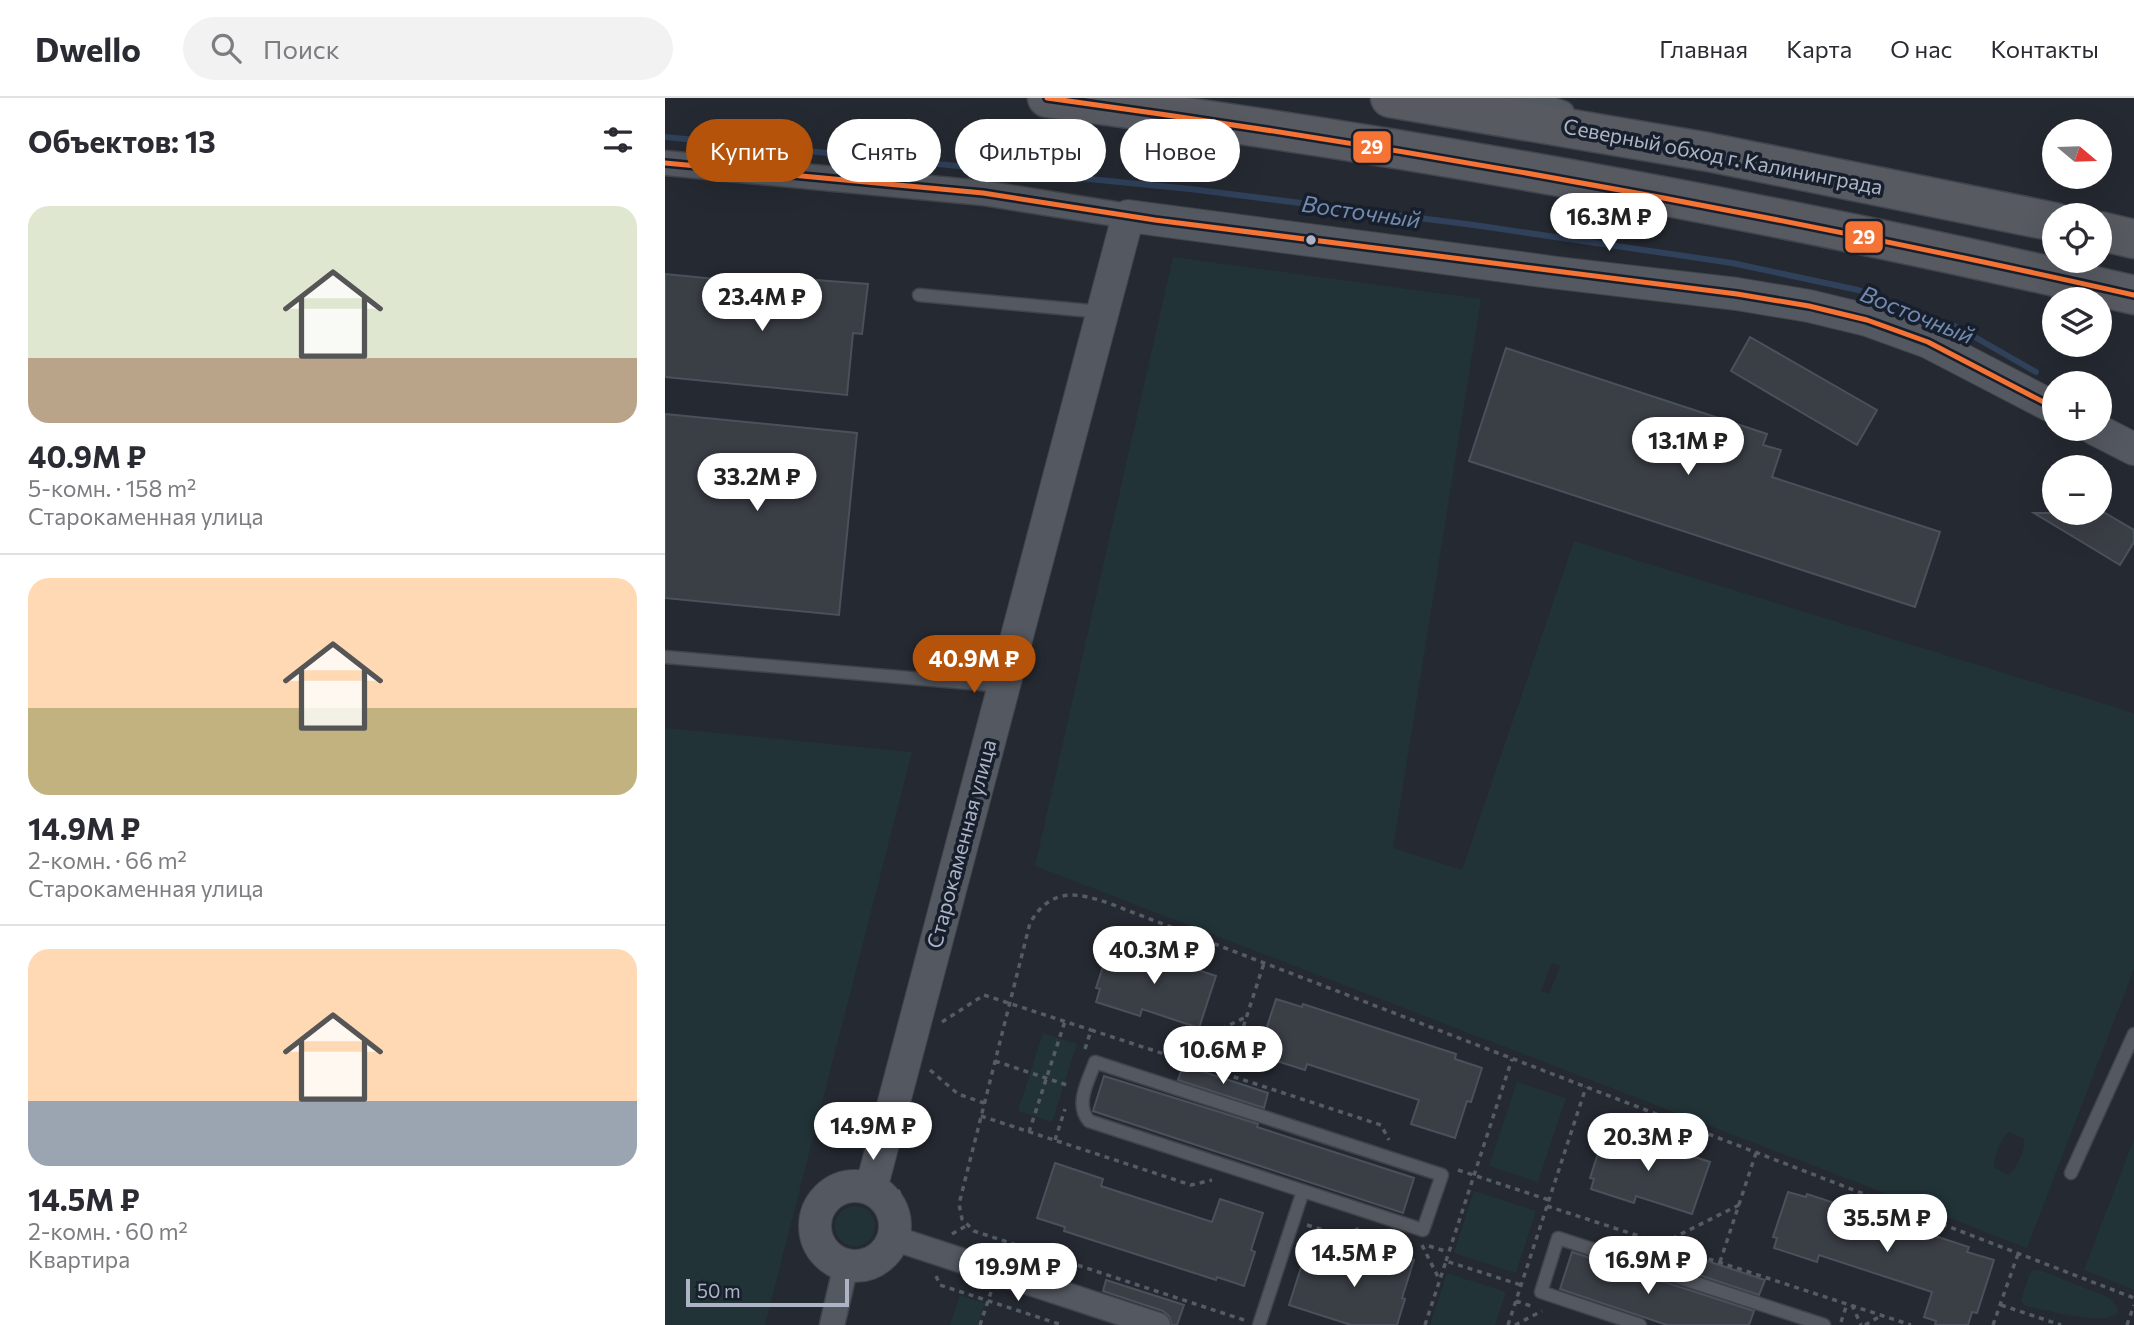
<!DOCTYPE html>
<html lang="ru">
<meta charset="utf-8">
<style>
body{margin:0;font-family:Commissioner,sans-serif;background:#f2f2f3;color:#2b2b33;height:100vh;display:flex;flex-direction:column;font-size:26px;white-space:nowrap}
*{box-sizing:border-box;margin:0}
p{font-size:23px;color:#7c7c81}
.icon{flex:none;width:38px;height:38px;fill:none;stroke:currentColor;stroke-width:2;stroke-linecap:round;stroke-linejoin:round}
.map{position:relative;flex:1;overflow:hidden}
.sheet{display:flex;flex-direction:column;background:#fff;width:665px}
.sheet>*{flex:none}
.top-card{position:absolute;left:21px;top:21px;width:665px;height:63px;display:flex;gap:14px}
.needle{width:46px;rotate:109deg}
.fabs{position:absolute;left:1377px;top:21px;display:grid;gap:14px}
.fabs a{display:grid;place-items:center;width:70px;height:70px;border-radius:50%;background:#fff;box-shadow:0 7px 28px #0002;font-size:35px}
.scale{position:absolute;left:21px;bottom:18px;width:163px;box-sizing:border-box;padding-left:7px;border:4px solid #acb4c5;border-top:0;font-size:19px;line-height:24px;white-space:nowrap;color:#acb4c5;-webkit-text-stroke:5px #181f2c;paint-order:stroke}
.price{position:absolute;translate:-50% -60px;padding:0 16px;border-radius:24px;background:#fff;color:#222;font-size:23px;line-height:46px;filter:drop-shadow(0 2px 4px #0008)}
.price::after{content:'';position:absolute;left:50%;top:42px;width:21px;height:16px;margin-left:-10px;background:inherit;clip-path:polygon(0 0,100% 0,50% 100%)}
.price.current{background:#b45309;color:#fff}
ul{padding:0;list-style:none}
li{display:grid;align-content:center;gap:14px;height:371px;padding:0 28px}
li+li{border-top:2px solid #e1e1e2}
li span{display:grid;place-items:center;height:217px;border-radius:21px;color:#555}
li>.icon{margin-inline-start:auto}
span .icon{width:126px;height:126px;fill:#fffc;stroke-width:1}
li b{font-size:30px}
h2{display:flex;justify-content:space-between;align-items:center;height:84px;padding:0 28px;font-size:30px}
.tag{padding:0 24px;border-radius:32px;background:#fff;box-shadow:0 7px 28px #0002;font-size:24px;line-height:63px}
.tag.current{background:#b45309;color:#fff}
header{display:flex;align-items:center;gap:42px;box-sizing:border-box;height:98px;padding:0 35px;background:#fff;border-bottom:2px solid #e1e1e2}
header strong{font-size:33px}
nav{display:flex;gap:38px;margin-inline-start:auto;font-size:24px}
.search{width:490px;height:63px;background:#f2f2f3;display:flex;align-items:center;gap:18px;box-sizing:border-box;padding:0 24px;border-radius:38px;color:#7c7c81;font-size:26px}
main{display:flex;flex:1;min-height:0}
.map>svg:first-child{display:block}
.green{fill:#213337;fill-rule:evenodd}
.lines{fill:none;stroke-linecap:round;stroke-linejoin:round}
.stream{stroke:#30415b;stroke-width:6}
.building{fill:#3a3e45;stroke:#4b515a;stroke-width:2}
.service-casing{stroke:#40444a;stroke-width:15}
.minor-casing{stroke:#40444a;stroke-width:27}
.tertiary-casing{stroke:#40444a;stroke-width:34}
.trunk-casing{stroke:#40454e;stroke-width:41}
.path{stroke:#565c63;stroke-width:3.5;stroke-dasharray:5 5;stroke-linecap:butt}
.service{stroke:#545860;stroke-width:12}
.minor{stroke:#545860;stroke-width:24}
.tertiary{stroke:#545860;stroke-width:32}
.trunk{stroke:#585a62;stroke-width:38}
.bus-1-casing{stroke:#181f2c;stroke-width:10}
.bus-1{stroke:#f57335;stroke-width:5}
.bus-dot{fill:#acb4c5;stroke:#181f2c;stroke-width:2.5}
.labels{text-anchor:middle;stroke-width:7;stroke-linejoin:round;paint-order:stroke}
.street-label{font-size:21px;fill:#acb4c5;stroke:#181f2c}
.water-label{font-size:23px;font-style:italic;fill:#738aaf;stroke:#181f2c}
.line-badge{stroke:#181f2c;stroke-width:2.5}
.badge-label{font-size:19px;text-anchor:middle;font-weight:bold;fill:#fff}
</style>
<header>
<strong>Dwello</strong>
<div class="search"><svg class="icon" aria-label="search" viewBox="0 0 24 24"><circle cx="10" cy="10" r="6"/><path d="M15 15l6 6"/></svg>Поиск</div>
<nav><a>Главная</a><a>Карта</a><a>О нас</a><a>Контакты</a></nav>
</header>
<main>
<section class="sheet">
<h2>Объектов: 13<svg class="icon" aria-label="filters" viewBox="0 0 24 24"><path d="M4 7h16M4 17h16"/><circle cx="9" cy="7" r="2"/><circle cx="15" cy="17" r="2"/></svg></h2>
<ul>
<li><span style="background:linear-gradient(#dfe7d0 70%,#b9a48a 0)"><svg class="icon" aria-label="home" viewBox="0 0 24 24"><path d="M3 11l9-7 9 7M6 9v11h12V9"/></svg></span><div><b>40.9M ₽</b><p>5-комн. · 158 m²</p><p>Старокаменная улица</p></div></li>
<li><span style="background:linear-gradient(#ffd9b3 60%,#c2b280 0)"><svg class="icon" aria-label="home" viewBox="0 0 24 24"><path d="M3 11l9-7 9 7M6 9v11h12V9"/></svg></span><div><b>14.9M ₽</b><p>2-комн. · 66 m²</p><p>Старокаменная улица</p></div></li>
<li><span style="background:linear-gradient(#ffd9b3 70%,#9aa5b1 0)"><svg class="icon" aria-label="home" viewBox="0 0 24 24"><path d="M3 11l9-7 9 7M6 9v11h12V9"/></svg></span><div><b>14.5M ₽</b><p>2-комн. · 60 m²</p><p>Квартира</p></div></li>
</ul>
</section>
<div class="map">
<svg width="1469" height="1227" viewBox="0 0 1469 1227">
<rect width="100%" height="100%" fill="#252931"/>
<path class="green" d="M508 159 816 201 728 750 797 772 909 443 1469 615V871L1362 1150 370 768ZM887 865 895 868 884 896 876 893ZM1344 1034 1359 1041C1360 1053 1353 1068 1344 1077L1329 1070C1329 1057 1335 1042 1344 1034Z
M0 630 247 654 100 1227H0Z
M378 935 412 946 387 1024 353 1013Z
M852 984 901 1000 873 1084 824 1068Z
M1469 1041V1192L1419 1172Z
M809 1093 871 1113 851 1175 789 1155Z
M170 1128a20 20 0 1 1 40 0a20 20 0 1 1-40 0Z
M1369 1172H1375L1445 1200 1453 1211C1451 1227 1409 1218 1392 1215 1381 1212 1370 1211 1359 1207L1356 1202 1365 1175Z
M782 1175 841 1194 830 1227H765Z
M295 1197 320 1205 313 1227H285Z"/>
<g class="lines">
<path class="stream" d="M0 39 525 91 809 127 1067 165 1193 192 1294 230 1371 274"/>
</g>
<path class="building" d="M0 176 151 191 152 182 203 186 197 236 188 235 182 297 0 279Z
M1085 239 1212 312 1192 347 1066 273Z
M841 250 1102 336 1098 347 1116 352 1107 379 1275 434 1250 509 804 363Z
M0 316 192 335 174 517 0 500Z
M1369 415H1440L1469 432V444L1455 467Z
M445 847 472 856 473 852 551 878 534 930 477 911 475 918 431 904 435 891 431 890Z
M611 901 637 909 638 906 791 956 790 961 817 970 806 1004 802 1003 790 1040 746 1026 754 1002 642 966 640 972 596 958 600 945 597 944Z
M518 967 603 995 599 1010 513 982Z
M439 978 593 1026 592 1029 749 1080 738 1115 428 1013Z
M940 1034 959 1040 960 1036 1045 1064 1027 1116 971 1098 969 1105 926 1091 929 1081 925 1080Z
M390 1065 438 1081 436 1088 547 1124 555 1101 598 1115 586 1152 590 1154 579 1188 552 1179 551 1182 399 1133 400 1129 372 1120Z
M1123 1094 1141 1099 1142 1096 1304 1149 1302 1154 1329 1162 1312 1215 1307 1214 1303 1227H1270L1271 1223 1259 1219 1267 1194 1154 1157 1152 1164 1109 1150 1112 1140 1108 1139Z
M706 1148 749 1162 737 1200 740 1201 732 1227H686L624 1207 641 1154 698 1173Z
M1009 1152 1100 1182 1094 1197 1004 1167Z
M907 1154 1089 1213 1084 1227H1002L895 1191Z
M441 1182 519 1207 512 1227H507L504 1218 498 1213 438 1193Z"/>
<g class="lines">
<defs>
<path id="service" d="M254 197 437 214
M0 559 338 588
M430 964 777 1077 758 1132 424 1023C409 1006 424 982 430 964Z
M1406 1075 1469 936
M594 1227 638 1093
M975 1227 876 1194 893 1140 1159 1227"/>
<path id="minor" d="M854 0 897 15
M0 65 318 95 463 118
M228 1140 493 1227
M167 1227 181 1167"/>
<path id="tertiary" d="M1430 331 1469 351
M150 1128a40 40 0 1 1 80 0a40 40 0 1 1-80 0Z
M206 1091 463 118 893 175 1072 196 1144 208 1202 222 1263 244 1390 310"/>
<path id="trunk" d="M382 0C747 47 1111 114 1469 197
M725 0 1043 54 1390 124
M1435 133 1469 141"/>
</defs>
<use href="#service" class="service-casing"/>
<use href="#minor" class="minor-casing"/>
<use href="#tertiary" class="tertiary-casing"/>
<use href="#trunk" class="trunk-casing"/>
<path class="path" d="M277 924 319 897 426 932
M420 951 426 932 716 1027 724 1042
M502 957 581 919
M330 963 405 988
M265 972 293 996 319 1005
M563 976 599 865
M316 1018 526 1087 547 1082
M364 1034 400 923
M390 1042 400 1011
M793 1072 884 1102
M233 1092 245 1120
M882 1108 1246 1227
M642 1127 678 1138 697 1129
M287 1136 301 1128
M998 1145 1074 1107
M757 1147 774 1181
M764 1148 783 1154
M781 1163 847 961
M1055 1164 1091 1055
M271 1178 275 1187 397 1227
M200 1182 230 1165
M851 1203 866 1208
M1187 1207 1196 1227
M1336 1207 1396 1227
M579 1222 309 1133 297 1121 294 1106 365 825C386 789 412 794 446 806L1469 1200
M1176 1224 1182 1206
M315 1227 326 1194
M760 1227 781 1163 856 1187
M843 1227 921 989
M850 1227 877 1213
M1200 1227 1217 1217
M1328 1227 1353 1156
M1462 1227 1469 1207"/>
<use href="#service" class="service"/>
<use href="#minor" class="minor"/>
<use href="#tertiary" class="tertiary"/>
<use href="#trunk" class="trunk"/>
<defs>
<path id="bus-1" d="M382 0C748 50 1109 116 1469 197
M0 65 318 95 490 122 1072 196 1144 208 1202 222 1263 244 1390 310"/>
</defs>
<use href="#bus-1" class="bus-1-casing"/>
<use href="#bus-1" class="bus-1"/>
</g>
<circle class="bus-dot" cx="646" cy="142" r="6"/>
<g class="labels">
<g class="street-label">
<text transform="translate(1058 59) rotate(11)" y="7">Северный обход г. Калининграда</text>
<text transform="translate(297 746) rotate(-75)" y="7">Старокаменная улица</text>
</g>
<g class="water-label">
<text transform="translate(696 114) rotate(8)" y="8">Восточный</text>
<text transform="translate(1252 217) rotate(22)" y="8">Восточный</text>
</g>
</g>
<g class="line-badge">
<rect x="687" y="32" width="40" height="34" rx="7" fill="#f57335"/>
<rect x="1179" y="122" width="40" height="34" rx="7" fill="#f57335"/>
</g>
<g class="badge-label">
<text x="707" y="56">29</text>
<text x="1199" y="146">29</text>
</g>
</svg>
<div class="fabs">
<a><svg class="needle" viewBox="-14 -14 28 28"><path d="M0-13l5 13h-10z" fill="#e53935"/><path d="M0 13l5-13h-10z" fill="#7c7c81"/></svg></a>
<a><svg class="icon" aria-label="locate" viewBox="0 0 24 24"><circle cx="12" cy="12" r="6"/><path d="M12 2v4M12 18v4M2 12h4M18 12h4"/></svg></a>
<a><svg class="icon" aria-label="layers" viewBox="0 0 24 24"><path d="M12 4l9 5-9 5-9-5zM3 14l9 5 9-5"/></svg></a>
<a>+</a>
<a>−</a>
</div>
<div class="scale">50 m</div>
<b class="price" style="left:944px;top:155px">16.3M ₽</b>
<b class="price" style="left:97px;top:235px">23.4M ₽</b>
<b class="price" style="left:1023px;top:379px">13.1M ₽</b>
<b class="price" style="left:92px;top:415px">33.2M ₽</b>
<b class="price current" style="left:309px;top:597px">40.9M ₽</b>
<b class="price" style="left:489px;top:888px">40.3M ₽</b>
<b class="price" style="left:558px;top:988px">10.6M ₽</b>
<b class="price" style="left:208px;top:1064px">14.9M ₽</b>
<b class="price" style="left:983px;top:1075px">20.3M ₽</b>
<b class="price" style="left:1222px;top:1156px">35.5M ₽</b>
<b class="price" style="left:689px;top:1191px">14.5M ₽</b>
<b class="price" style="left:983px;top:1198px">16.9M ₽</b>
<b class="price" style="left:353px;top:1205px">19.9M ₽</b>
<div class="top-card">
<a class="tag current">Купить</a>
<a class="tag">Снять</a>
<a class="tag">Фильтры</a>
<a class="tag">Новое</a>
</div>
</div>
</main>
